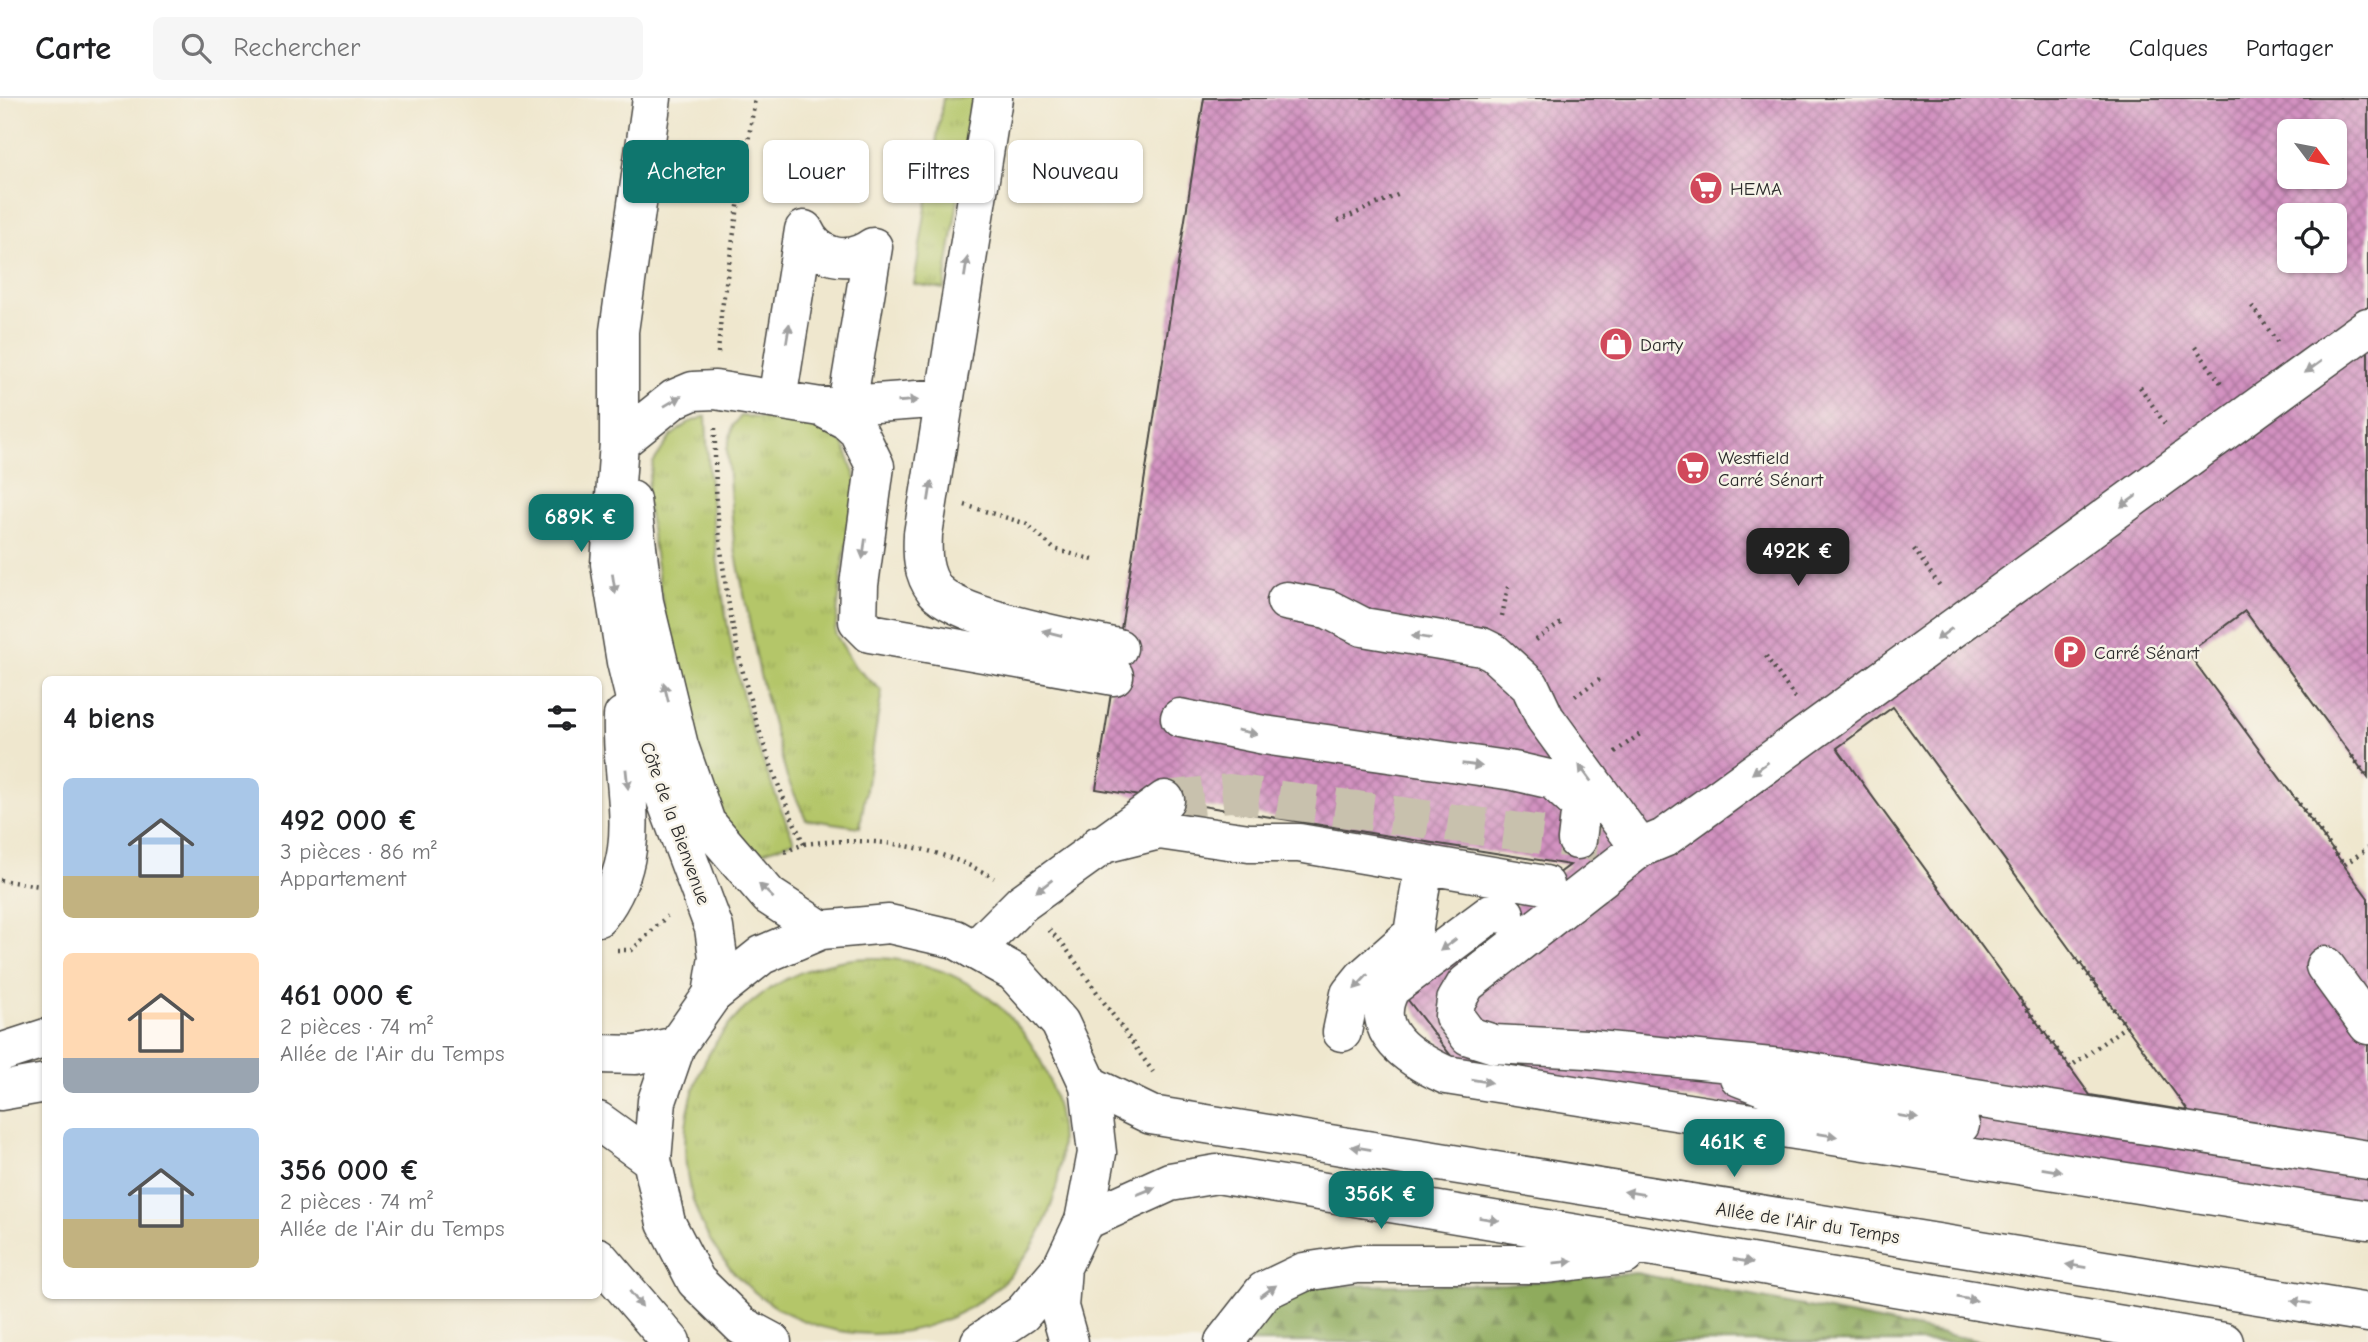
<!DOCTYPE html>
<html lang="fr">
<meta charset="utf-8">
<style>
body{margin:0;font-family:"Comic Neue",sans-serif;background:#f6f6f6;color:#202124;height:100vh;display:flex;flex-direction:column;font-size:26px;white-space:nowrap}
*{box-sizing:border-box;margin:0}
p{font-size:23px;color:#757577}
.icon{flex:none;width:38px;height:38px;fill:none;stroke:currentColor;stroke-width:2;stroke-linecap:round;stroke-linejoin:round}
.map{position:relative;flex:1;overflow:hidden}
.drawer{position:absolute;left:42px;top:578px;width:560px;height:623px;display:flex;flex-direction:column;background:#fff;border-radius:10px;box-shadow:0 2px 5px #0004}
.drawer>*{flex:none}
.top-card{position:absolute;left:623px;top:42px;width:665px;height:63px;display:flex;gap:14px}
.needle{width:46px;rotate:122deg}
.controls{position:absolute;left:2277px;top:21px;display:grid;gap:14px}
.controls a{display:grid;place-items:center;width:70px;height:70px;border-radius:10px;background:#fff;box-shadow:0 2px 5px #0004;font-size:35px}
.price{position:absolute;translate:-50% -60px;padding:0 16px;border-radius:14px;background:#0f766e;color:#fff;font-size:23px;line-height:46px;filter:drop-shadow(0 2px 4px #0008)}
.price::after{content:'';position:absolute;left:50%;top:42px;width:21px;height:16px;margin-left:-10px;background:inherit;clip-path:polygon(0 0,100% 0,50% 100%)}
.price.active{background:#222;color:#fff}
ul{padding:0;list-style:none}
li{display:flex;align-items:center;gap:21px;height:175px;padding:0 21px}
li span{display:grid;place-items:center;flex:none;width:196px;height:140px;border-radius:10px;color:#555}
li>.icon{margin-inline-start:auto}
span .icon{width:84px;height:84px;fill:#fffc;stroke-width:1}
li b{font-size:30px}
h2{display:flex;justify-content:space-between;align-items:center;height:84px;padding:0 21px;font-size:30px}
.chip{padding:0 24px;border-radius:10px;background:#fff;box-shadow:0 2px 5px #0004;font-size:24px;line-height:63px}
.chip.active{background:#0f766e;color:#fff}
header{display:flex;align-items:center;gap:42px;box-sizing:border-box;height:98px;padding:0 35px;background:#fff;border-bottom:2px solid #e0e0e0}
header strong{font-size:33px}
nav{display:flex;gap:38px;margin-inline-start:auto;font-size:24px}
.search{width:490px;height:63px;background:#f6f6f6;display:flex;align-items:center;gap:18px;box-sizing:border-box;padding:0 24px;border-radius:10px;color:#757577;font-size:26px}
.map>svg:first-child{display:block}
.grass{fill:url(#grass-tufts);stroke:#70784a;stroke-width:2}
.forest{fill:url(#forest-firs);stroke:#5d6b44;stroke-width:2}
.building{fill:url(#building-cross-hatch);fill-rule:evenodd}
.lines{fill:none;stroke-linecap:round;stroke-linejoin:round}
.minor-tunnel{stroke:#c8c1ad;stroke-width:38;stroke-dasharray:38 19;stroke-linecap:butt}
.minor-casing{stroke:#484743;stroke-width:41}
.major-casing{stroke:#484743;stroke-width:41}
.path{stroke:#484743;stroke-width:4.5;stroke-dasharray:2 5;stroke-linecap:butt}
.minor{stroke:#fff;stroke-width:38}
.major{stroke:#fff;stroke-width:38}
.oneway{fill:#a0a0a0}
.labels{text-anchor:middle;stroke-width:5;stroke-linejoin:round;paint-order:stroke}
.poi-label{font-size:19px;fill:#2b2b2b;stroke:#f7f3e8;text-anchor:start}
.street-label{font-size:19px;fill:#2b2b2b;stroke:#f7f3e8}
</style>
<header>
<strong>Carte</strong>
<div class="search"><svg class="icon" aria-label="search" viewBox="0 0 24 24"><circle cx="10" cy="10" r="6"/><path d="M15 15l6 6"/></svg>Rechercher</div>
<nav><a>Carte</a><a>Calques</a><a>Partager</a></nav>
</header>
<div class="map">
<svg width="2368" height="1244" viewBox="0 0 2368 1244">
<defs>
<pattern id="grass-tufts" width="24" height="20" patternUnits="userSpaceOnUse" patternTransform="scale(1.75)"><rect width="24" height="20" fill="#b4c669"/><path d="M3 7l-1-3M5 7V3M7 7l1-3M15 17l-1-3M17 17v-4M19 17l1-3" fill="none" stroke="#9baa5b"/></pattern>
<pattern id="forest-firs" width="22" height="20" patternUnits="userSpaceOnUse" patternTransform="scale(1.75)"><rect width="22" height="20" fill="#8fab5d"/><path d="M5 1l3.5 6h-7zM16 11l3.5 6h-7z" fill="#758b4d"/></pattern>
<pattern id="building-cross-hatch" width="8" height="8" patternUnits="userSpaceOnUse" patternTransform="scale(1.75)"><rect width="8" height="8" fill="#d392c1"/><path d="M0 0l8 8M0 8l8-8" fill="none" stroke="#ab779d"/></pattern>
</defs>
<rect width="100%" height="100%" fill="#f7f3e8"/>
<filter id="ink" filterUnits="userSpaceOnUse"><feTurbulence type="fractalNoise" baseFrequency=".0143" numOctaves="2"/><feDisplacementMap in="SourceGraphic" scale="14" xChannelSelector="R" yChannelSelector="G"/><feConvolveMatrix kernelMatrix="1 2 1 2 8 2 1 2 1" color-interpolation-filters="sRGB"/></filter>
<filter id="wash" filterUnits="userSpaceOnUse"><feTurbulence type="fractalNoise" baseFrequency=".00686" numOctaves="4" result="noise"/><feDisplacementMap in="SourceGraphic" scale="28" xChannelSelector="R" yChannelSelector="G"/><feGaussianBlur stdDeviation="1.57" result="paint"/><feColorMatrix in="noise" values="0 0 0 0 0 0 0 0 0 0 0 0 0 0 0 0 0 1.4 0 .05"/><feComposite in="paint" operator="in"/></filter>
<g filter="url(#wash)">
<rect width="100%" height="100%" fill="#efe7ce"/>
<path class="grass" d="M943 0H974L944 191 914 186Z
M706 318C710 427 723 539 756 644 767 677 781 710 794 743L752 758 729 734 674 581 646 397 653 365 671 338 688 325Z
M741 318 795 324 823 333 843 345 859 389 843 463 835 535 855 569 882 593 860 729 806 721 787 680 760 577 734 446 727 351 733 328Z
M685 1048a188 188 0 1 1 376 0a188 188 0 1 1-376 0Z"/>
<path class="forest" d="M1636 1175 1985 1244H1238L1273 1206 1318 1188 1506 1186Z"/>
<g id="blocks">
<path class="building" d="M1204 0H2368V680L2245 513 2188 555 2368 800V1109L1455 963 1401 893 1570 767 1096 691ZM2289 33H2334V79H2289ZM2289 117H2334V163H2289ZM1893 609 2188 1013 2090 997 1837 650Z"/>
</g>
</g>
<g filter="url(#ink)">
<use href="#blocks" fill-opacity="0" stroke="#484743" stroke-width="2"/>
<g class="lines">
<path class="minor-tunnel" d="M1165 702 1230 695 1640 750"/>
<defs>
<path id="minor" d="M652 0 619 233V345L610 466 626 564 648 654 714 830 718 859 712 897
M993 0 923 436C922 456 922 475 935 492 959 521 1079 542 1118 550
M804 132C817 161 848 167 873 149
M2368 229 1721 699 1664 740 1640 750 1466 886 1456 903 1454 918 1469 938 1494 946 1587 951 1792 971 2368 1062
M777 302 804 132
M847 307 873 149
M821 309 846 322 858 333 875 368 859 487 858 523 870 535 1114 578
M619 345 674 301 693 293 715 292 821 309 945 300
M631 402 644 504 679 648 706 725 769 798 821 832
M1286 503 1328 511 1363 529 1482 549 1494 555 1530 588 1545 620 1640 750
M1180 620 1264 637 1514 673 1553 682 1581 708 1577 742
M1099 747 1159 732 1249 745H1299L1545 787
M1505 816 1493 814 1391 890C1366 934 1411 961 1446 977L2368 1122
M598 819C649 755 620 691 623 618
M975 852 1022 805 1165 702
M2325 868 2368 927
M1342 934 1350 896 1363 880 1413 836 1424 766
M1739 979 1796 1001 1960 1027
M1089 987 1151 1017 2368 1215
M1084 1123 1170 1084 1217 1076 2224 1244
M1224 1244 1264 1193 1304 1174 1357 1166H1545L1625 1157"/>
<path id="major" d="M0 955 46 940
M598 956 636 957 676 948
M0 993 46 985
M598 1023 652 1062
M598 1159 671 1244
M1062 1169 1059 1209 1069 1244
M772 1244 742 1228 696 1183 666 1125 652 1062 657 1003 676 948 712 897 762 857 821 832 889 826 955 841 1014 874 1060 925 1089 987 1097 1055 1084 1123 1062 1169 1022 1216 980 1244"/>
</defs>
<use href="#minor" class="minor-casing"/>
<use href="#major" class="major-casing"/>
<path class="path" d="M1338 123 1402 95
M2252 208 2280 248
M2195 249 2223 288
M718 255 721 217 755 0
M2140 289 2167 329
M715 330C713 471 743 619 804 746L782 755
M965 407 1027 426 1054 451 1097 463
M1914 451 1942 491
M1502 518 1509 484
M1536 542 1561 525
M1766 558 1795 600
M1575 598 1600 581
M1615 654 1640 636
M2352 658 2368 680
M2295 700 2344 767 2368 750
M804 746C872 738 934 746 994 780
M0 782 46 789
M1049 832 1063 846 1153 974
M617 852H632L667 818
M2019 900 2070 969 2126 928 2076 860"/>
<use href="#minor" class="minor"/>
<use href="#major" class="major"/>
</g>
<defs><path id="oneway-solid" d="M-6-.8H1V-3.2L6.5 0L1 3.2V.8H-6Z" transform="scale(1.75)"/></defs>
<g class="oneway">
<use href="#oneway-solid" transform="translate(966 169) rotate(-81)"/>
<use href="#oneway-solid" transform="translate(788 235) rotate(-81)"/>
<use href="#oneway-solid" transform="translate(2313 269) rotate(144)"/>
<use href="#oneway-solid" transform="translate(673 303) rotate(-31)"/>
<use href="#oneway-solid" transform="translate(908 303) rotate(-4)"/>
<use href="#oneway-solid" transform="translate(930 393) rotate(-81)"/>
<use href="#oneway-solid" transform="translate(2129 403) rotate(144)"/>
<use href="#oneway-solid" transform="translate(864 451) rotate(98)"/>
<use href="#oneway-solid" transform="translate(614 486) rotate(81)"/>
<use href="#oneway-solid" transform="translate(1052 535) rotate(-166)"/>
<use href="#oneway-solid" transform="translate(1944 536) rotate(144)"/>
<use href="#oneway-solid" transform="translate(1421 539) rotate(-171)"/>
<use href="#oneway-solid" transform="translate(666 594) rotate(-104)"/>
<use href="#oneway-solid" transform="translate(1247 634) rotate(11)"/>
<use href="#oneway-solid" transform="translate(1472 667) rotate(8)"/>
<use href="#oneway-solid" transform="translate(1760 670) rotate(144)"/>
<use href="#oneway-solid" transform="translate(1585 675) rotate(-126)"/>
<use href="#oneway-solid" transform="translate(627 681) rotate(84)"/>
<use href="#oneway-solid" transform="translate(1044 788) rotate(143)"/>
<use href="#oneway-solid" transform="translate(766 793) rotate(-136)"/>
<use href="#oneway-solid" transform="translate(1448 847) rotate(143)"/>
<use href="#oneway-solid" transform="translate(1361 884) rotate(133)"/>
<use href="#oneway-solid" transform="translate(1482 983) rotate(9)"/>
<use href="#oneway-solid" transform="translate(1908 1019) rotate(9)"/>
<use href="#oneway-solid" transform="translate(1827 1037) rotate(9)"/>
<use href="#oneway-solid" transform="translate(1361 1050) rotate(-171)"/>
<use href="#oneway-solid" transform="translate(2052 1072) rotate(9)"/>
<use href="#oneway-solid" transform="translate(1146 1093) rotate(-22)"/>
<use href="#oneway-solid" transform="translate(1634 1095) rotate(-171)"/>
<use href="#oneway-solid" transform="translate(1489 1121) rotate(9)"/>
<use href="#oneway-solid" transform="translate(1743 1163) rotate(10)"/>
<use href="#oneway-solid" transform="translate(1563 1164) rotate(-6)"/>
<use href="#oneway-solid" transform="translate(2076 1168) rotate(-171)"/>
<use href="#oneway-solid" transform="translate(1268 1193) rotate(-35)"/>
<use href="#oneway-solid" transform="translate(636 1201) rotate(51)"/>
<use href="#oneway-solid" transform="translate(1967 1201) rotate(10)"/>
<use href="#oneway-solid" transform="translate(2301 1204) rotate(-171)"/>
</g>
</g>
<defs>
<symbol id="supermarket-disc" viewBox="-11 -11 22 22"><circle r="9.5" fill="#d1495b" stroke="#f7f3e8"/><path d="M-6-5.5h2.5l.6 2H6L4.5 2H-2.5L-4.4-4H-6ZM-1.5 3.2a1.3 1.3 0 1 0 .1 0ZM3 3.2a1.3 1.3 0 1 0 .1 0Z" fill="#fff"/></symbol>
<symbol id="shop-disc" viewBox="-11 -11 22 22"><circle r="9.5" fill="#d1495b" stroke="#f7f3e8"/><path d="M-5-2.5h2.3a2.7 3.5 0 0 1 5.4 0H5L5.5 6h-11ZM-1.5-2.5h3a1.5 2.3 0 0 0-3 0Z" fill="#fff"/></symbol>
<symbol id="parking-disc" viewBox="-11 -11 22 22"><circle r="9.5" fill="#d1495b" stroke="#f7f3e8"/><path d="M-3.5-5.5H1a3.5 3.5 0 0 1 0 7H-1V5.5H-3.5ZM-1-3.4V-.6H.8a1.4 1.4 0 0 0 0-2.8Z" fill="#fff"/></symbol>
</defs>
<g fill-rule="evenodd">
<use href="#supermarket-disc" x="1687" y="71" width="38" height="38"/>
<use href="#shop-disc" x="1597" y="227" width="38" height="38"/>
<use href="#supermarket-disc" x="1674" y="351" width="38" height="38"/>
<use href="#parking-disc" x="2051" y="535" width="38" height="38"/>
</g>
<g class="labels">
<g class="poi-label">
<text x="1730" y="97">HEMA</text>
<text x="1640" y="253">Darty</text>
<text x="1718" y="366">Westfield<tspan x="1718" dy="22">Carré Sénart</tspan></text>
<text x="2094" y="561">Carré Sénart</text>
</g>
<g class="street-label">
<text transform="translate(676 725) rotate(70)" y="7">Côte de la Bienvenue</text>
<text transform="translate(1808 1124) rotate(9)" y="7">Allée de l'Air du Temps</text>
</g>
</g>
</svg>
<div class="controls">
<a><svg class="needle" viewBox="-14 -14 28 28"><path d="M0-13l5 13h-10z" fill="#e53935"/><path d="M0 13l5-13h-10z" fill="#757577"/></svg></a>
<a><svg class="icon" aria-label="locate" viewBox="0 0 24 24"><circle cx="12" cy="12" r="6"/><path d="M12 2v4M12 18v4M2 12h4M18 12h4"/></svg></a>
</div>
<b class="price" style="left:581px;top:456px">689K €</b>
<b class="price active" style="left:1798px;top:490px">492K €</b>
<b class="price" style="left:1734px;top:1081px">461K €</b>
<b class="price" style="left:1381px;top:1133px">356K €</b>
<div class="top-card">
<a class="chip active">Acheter</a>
<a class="chip">Louer</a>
<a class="chip">Filtres</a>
<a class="chip">Nouveau</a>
</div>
<section class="drawer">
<h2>4 biens<svg class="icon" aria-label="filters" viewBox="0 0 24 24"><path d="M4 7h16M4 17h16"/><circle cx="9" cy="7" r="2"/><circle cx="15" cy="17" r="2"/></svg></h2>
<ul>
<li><span style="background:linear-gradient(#a9c7e8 70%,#c2b280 0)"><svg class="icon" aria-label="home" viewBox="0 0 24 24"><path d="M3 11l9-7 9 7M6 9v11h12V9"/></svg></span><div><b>492 000 €</b><p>3 pièces · 86 m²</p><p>Appartement</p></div></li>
<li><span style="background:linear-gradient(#ffd9b3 75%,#9aa5b1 0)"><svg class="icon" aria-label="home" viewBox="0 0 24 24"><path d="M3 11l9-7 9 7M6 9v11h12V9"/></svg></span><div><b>461 000 €</b><p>2 pièces · 74 m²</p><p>Allée de l'Air du Temps</p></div></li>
<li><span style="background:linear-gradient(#a9c7e8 65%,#c2b280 0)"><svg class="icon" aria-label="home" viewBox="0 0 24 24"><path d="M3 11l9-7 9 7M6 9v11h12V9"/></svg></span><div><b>356 000 €</b><p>2 pièces · 74 m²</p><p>Allée de l'Air du Temps</p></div></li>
</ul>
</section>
</div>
